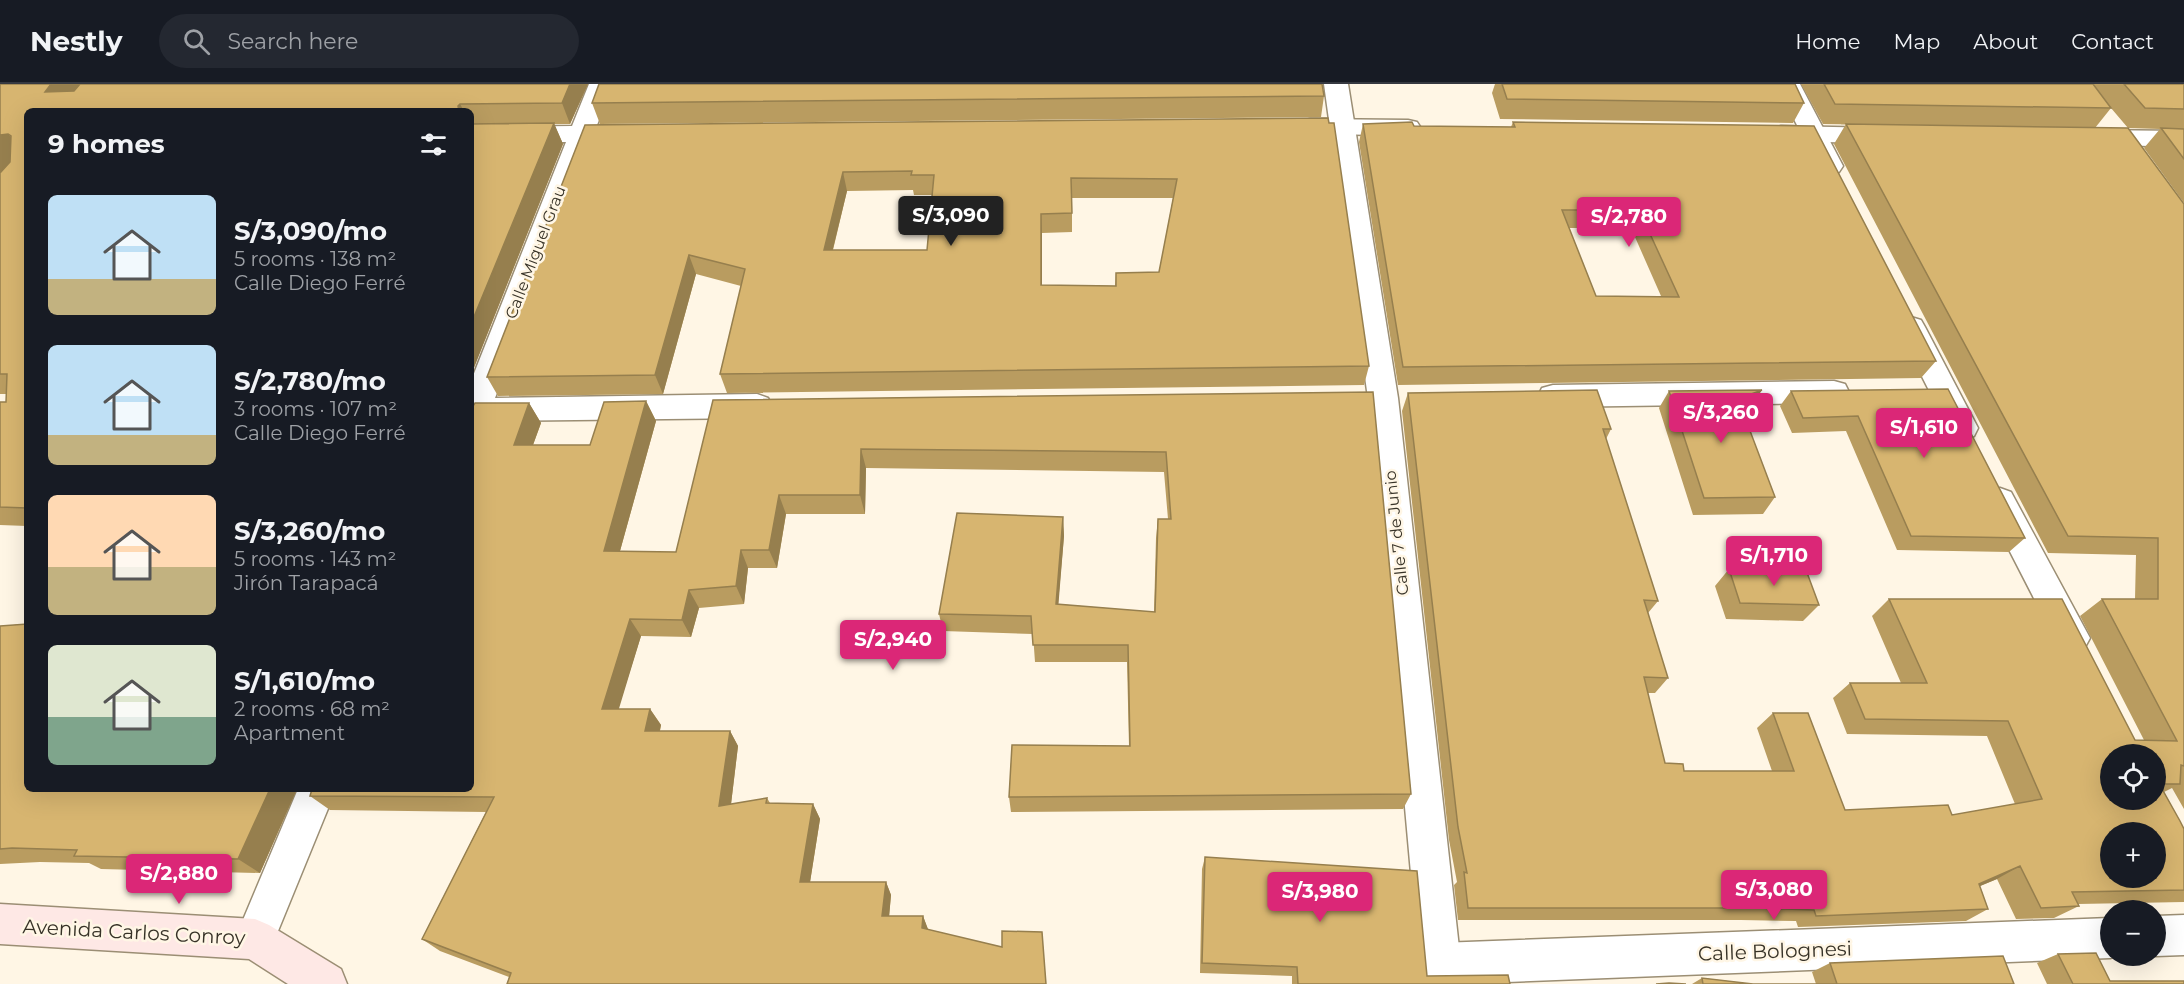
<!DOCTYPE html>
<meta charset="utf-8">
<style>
body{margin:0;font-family:Montserrat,sans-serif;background:#242831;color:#f1f3f6;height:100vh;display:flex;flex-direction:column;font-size:22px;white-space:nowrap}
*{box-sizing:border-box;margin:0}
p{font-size:20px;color:#9ea1a6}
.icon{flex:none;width:33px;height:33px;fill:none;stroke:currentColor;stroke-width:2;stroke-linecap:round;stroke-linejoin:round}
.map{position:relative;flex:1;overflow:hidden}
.drawer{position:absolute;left:24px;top:24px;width:450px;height:684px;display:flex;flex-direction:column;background:#171b24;border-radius:9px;box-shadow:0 6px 24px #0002}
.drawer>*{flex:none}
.controls{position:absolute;left:2100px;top:660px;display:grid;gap:12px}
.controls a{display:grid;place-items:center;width:66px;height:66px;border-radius:50%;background:#171b24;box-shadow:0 6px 24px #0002;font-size:30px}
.price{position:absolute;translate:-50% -51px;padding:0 14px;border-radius:6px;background:#db2777;color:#fff;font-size:20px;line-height:39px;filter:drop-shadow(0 2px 3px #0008)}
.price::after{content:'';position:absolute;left:50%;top:36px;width:18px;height:14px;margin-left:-9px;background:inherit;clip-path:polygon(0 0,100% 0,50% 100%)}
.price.on{background:#222;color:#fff}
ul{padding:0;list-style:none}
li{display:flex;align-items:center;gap:18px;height:150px;padding:0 24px}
li span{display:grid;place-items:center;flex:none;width:168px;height:120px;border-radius:9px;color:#555}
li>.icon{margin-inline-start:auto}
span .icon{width:72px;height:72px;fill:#fffc;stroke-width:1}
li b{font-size:26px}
h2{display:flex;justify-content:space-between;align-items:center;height:72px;padding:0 24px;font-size:26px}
header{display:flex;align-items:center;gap:36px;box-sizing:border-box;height:84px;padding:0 30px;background:#171b24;border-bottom:2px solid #363941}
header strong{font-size:28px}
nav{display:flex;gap:33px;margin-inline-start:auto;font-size:21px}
.search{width:420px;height:54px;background:#242831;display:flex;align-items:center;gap:15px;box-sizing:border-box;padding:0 21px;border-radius:33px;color:#9ea1a6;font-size:22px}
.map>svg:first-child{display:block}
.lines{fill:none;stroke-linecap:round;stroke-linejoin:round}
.minor-casing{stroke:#9b8e74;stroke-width:3}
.tertiary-casing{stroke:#9b8e74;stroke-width:3}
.secondary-casing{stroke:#9b8e74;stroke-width:3}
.minor{fill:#fff;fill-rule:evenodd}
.tertiary{fill:#fff;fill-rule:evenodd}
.secondary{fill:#fee8e5;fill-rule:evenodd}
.wall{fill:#b99c60;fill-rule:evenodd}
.shaded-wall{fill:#967f4e}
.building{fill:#d7b570;stroke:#967f4e;stroke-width:1.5;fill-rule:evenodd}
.labels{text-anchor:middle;stroke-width:5;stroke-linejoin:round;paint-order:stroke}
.street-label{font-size:16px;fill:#373227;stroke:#fff6e5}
.near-street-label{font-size:20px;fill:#373227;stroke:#fff6e5}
</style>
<header>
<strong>Nestly</strong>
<div class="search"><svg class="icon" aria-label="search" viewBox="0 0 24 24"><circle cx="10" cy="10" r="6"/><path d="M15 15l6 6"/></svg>Search here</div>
<nav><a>Home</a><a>Map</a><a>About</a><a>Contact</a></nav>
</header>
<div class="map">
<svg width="2184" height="900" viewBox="0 0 2184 900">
<rect width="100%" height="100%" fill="#fff6e5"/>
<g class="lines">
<defs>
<path id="minor" d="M589 0H613L597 41 634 43 638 49 634 55 592 57 495 314 757 310 768 314 772 322 768 330 757 334 486 337 482 344 471 348V297L566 58 471 59V43L572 42Z
M1310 35 1408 36 1417 38 1421 44 1417 50 1408 52 1301 49 1297 43 1301 37Z
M1781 42 1885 44 1894 46 1898 52 1894 58 1885 60 1772 56 1768 50 1772 44Z
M2090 46 2184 47V63L2081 60 2077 54 2081 48Z
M1834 297 1845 300 1849 308 1845 316 1834 319 1553 323 1542 320 1538 312 1542 304 1553 301Z
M298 705H336L269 869 255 875 241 869 235 855Z
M2184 831V871L2156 872H2154L2156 832Z
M2110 834V872H2117L2110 874 1457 900H1438L1425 895 1419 880 1425 865 1440 859Z"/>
<path id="tertiary" d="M1324 0H1348L1398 314 1463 900H1421L1368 314Z
M1776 0H1800L1843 82 1839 88 1830 90 1821 88Z
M1911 233 1921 236 1925 243 1978 344 1974 352 1963 356 1952 352 1948 344 1897 243 1901 236Z
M2000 404 2011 408 2084 543 2090 554 2084 565 2072 569 2060 565 1984 417 1989 408Z"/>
<path id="secondary" d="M0 820 255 835 269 841 341 885 347 900H288L249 875 0 860Z"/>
</defs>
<use href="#minor" class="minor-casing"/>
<use href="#tertiary" class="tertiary-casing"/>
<use href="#secondary" class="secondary-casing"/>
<use href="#minor" class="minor"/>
<use href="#tertiary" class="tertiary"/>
<use href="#secondary" class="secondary"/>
</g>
<path class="wall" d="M0 0H588L570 40H554L563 60 471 291V27H27V442L0 441V318H6V310H0Z
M1495 0H1795L1804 19 1793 39 1500 35 1492 9Z
M1801 0H2184V119L2144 64 2160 45 2128 44 2111 24 2095 44 1823 40Z
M1324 12 1321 33 600 40 592 19Z
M1328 34 1369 282 1364 301 727 309 720 290 741 202 696 190 663 310 498 312 487 293 585 41ZM913 106 914 111H932L927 166H833L847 107ZM1072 114H1173L1159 188 1116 189 1115 202 1042 201V149L1072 148Z
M1513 38 1936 277 1921 294 1398 301 1359 58 1363 40 1414 42 1511 43ZM1569 144H1631L1661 212H1596Z
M1846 40 2184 120V725L2172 704 2164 708 2184 745V818L2078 820 2079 822 2054 834 2016 835 1997 795 1980 802 1988 825 1966 837 1798 843 1796 837 1741 836H1458L1454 801 1457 798 1449 756 1402 327 1408 309 1611 345 1606 355 1658 517 1648 529 1668 594 1655 609H1647L1665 679 1684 687H1772L1757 644 1773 629 1845 726 1952 731 2015 720 1987 652 1847 650 1833 614 1850 599H1901L1872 532 1889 515 2135 656H2144L2080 532 2102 515H2135L2136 471 2048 469 1834 60Z
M1948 305 2025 454 2009 468 1897 466 1846 347 1792 349 1780 322 1791 307Z
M1762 306 1750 323 1742 326 1775 413 1763 430 1693 431 1659 324 1669 307Z
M1373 308 1411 710 1403 725 1011 728 1009 713 1012 661 1129 662 1127 578H1035L1033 550 943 547 939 530 957 429 1063 433 1064 452 1058 520 1154 528 1156 454 1158 435H1168L1164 388 866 384 865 430H786L777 484H748L744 520 699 524 691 553 641 552 618 625H650L661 641 660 647H730L738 662 731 720 767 714 770 719 813 720 820 735 810 798H886L891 811 889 832H923L928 846 1002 863V847L1042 848 1046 900H507L509 893 440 867 422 855 486 728 330 726 310 712 312 705H471V325L475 319H529L541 339 533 361H590L604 318 646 317 656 337 620 467 676 468 713 316Z
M1729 485 1819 521 1803 537 1726 535 1715 502Z
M27 540 297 705 260 789 101 785 89 779 40 778 0 780V542Z
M1205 773 1427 892 1510 900H1292V892L1200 889 1202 785Z
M2058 870 2110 897 2184 900H2047L2037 879Z
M1830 879 2014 900H1692L1702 894 1753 900H1816L1812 888Z"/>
<path class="shaded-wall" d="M51 0H85L64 27 45 8Z
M570 0H588L570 40 562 19Z
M460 20 464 27H459L458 22Z
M554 39 563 60 471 291V240Z
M8 50 27 71 0 92V51Z
M843 88 847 107 828 185 824 166Z
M1041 130 1042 149V220L1041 201Z
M689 171 696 190 663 310 655 291Z
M1762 306 1750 323 1726 332 1738 315Z
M646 317 656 337 615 485 604 467Z
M529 319 541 339 526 380 514 361Z
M861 365 866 384 865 430 860 411Z
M779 411 786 430 777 484 769 466Z
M1063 433 1064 452 1057 538 1056 520Z
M741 466 748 484 744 520 736 502Z
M689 506 699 524 691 553 682 536Z
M630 535 641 552 614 641 602 625Z
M650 625 661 641 656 663 645 647Z
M730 647 738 662 729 737 719 722Z
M270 705H297L260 789 238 775Z
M813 720 820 735 808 811 800 798Z
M2020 782 1997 795 1956 812 1979 800Z
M886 798 891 811 888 845 882 832Z
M923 832 928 845 927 856 922 844Z"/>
<path class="building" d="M0 0H51L45 8 74 7 80 0H570L562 19 460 20 458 22 459 27H27V424L0 423V318H6L7 290H0V89L10 78 11 52 8 50 0 51Z
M599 0H1322L1324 12 592 19Z
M1502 0H1795L1804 19 1507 15Z
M1824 0H2093L2111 24 1835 20Z
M2124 0H2184V25L2145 24Z
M1328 34 1329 39H1334L1369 282 720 290 745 185 689 171 655 291 487 293 585 41ZM912 87 911 91H934L927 166H824L843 88ZM1071 94 1177 95 1159 188 1116 189V202L1041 201V130L1072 129Z
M1412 38 1414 42 1515 43 1513 38 1814 42 1936 277 1403 283 1363 40ZM1562 126H1639L1679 213 1596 212Z
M554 39 471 240V40Z
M1846 40 2128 44 2184 120V682L2181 681 2180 700H2163L2161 703 2180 737 2184 745V806L2072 808 2079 822 2041 824 2020 782 1979 800 1988 825 1816 832 1814 826 1758 824H1468L1464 788 1467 789 1458 743 1408 309 1597 306 1611 345H1603L1658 517 1644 516 1668 594 1644 593 1665 679 1683 680 1684 687H1794L1773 629H1808L1845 726 1948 721 1952 731 2042 715 2008 637 1865 635 1850 599H1927L1889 515H2062L2135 656 2177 657 2102 515H2158V454L2068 452ZM2110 670H2156V716H2110ZM2110 748H2156V794H2110Z
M2161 44 2184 45V75Z
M1948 305 2025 454 1911 452 1858 332 1803 334 1791 307Z
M1762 306 1738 315 1775 413 1704 414 1669 307Z
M1373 308 1411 710 1009 713 1012 661 1130 662 1128 561H1033L1031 532 939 530 957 429 1063 433 1056 520 1155 528 1158 435H1171L1166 368 861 365 860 411H779L769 466H741L736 502 689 506 682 536 630 535 602 625H650L645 647H730L719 722 767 714 766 719 813 720 800 798H886L882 832H923L922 844 1002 863V847L1042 848 1046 900H507L511 889 422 855 494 713 310 712 312 705H471V325L475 319H529L514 361H590L604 318 646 317 604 467 676 468 713 316Z
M1729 485 1806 486 1819 521 1740 519Z
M27 540V705H270L238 775 74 772 77 766 12 764 0 765V542Z
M1205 773 1417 787 1427 892 1508 891 1510 900H1298L1297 883 1202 879Z
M2096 869 2110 897H2184V900H2073L2058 870Z
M2003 872 2014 900H1703L1702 894 1753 900H1837L1830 879Z
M1669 899 1686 900H1656Z"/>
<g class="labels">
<g class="street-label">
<text transform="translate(535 168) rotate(-69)" y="6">Calle Miguel Grau</text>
<text transform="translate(1396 449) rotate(-96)" y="6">Calle 7 de Junio</text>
</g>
<g class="near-street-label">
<text transform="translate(134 848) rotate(3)" y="7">Avenida Carlos Conroy</text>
<text transform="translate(1775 867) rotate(-2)" y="7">Calle Bolognesi</text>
</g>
</g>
</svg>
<div class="controls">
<a><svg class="icon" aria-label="locate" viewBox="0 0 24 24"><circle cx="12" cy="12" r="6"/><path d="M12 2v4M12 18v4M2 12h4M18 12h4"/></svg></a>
<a>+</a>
<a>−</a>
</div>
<b class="price on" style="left:951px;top:163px">S/3,090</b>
<b class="price" style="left:1629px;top:164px">S/2,780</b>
<b class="price" style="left:1721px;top:360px">S/3,260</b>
<b class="price" style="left:1924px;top:375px">S/1,610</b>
<b class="price" style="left:1774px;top:503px">S/1,710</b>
<b class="price" style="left:893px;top:587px">S/2,940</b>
<b class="price" style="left:179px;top:821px">S/2,880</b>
<b class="price" style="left:1774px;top:837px">S/3,080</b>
<b class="price" style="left:1320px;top:839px">S/3,980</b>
<section class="drawer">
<h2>9 homes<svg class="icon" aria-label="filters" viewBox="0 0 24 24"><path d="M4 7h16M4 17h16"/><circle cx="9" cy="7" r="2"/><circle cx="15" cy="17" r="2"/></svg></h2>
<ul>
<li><span style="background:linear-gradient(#bfe0f5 70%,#c2b280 0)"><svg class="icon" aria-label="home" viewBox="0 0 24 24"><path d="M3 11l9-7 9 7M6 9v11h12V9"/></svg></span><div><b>S/3,090/mo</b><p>5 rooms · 138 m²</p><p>Calle Diego Ferré</p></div></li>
<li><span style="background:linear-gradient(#bfe0f5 75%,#c2b280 0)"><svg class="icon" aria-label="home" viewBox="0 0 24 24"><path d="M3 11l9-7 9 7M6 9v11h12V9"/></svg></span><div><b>S/2,780/mo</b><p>3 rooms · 107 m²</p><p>Calle Diego Ferré</p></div></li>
<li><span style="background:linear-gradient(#ffd9b3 60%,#c2b280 0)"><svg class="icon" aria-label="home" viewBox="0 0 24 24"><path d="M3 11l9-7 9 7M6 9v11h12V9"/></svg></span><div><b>S/3,260/mo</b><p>5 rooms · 143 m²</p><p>Jirón Tarapacá</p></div></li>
<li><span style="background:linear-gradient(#dfe7d0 60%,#7fa58c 0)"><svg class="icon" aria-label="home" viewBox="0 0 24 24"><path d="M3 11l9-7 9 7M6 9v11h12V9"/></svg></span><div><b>S/1,610/mo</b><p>2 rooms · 68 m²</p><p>Apartment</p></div></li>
</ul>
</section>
</div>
